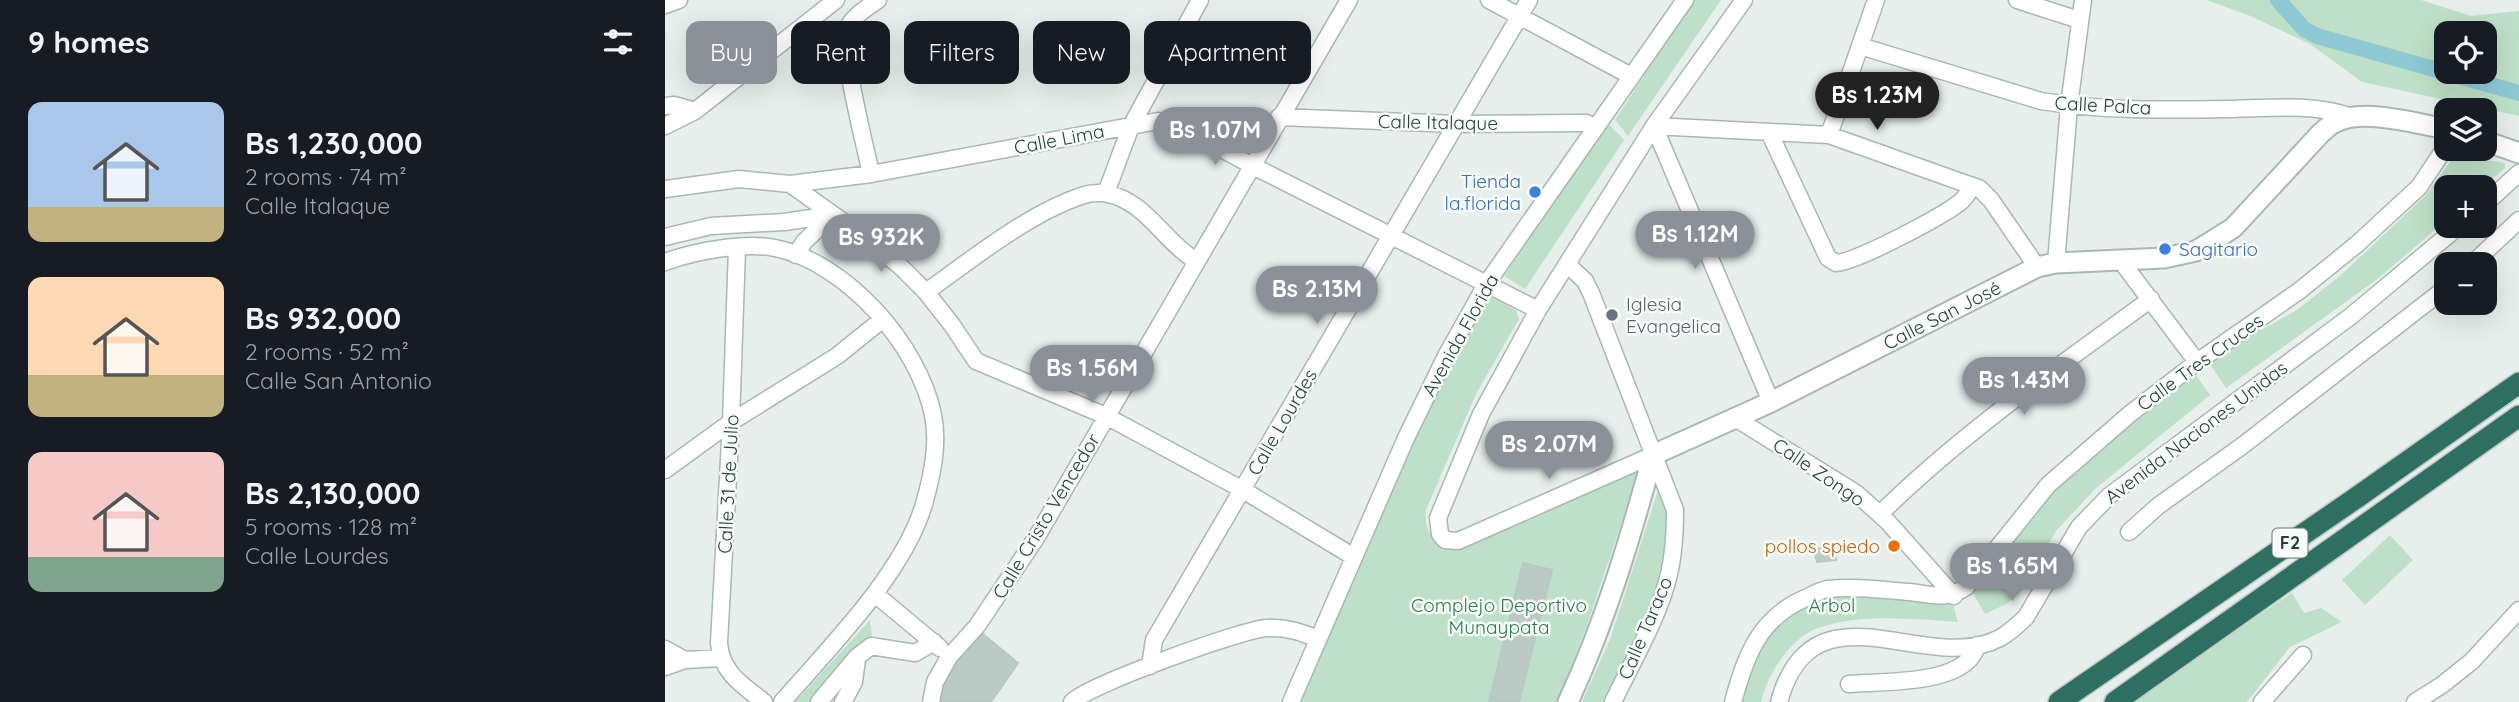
<!DOCTYPE html>
<meta charset="utf-8">
<style>
body{margin:0;font-family:Quicksand,sans-serif;background:#242831;color:#f1f3f6;height:100vh;display:flex;flex-direction:column;font-size:26px;white-space:nowrap}
*{box-sizing:border-box;margin:0}
p{font-size:23px;color:#9ea1a6}
.icon{flex:none;width:38px;height:38px;fill:none;stroke:currentColor;stroke-width:2;stroke-linecap:round;stroke-linejoin:round}
.map{position:relative;flex:1;overflow:hidden}
.side{display:flex;flex-direction:column;background:#171b24;width:665px}
.side>*{flex:none}
.guide{position:absolute;left:21px;top:21px;width:665px;height:63px;display:flex;gap:14px}
.fabs{position:absolute;left:1769px;top:21px;display:grid;gap:14px}
.fabs a{display:grid;place-items:center;width:63px;height:63px;border-radius:14px;background:#171b24;box-shadow:0 7px 28px #0002;font-size:35px}
.price{position:absolute;translate:-50% -60px;padding:0 16px;border-radius:24px;background:#8c9099;color:#fff;font-size:23px;line-height:46px;filter:drop-shadow(0 2px 4px #0008)}
.price::after{content:'';position:absolute;left:50%;top:42px;width:21px;height:16px;margin-left:-10px;background:inherit;clip-path:polygon(0 0,100% 0,50% 100%)}
.price.active{background:#222;color:#fff}
ul{padding:0;list-style:none}
li{display:flex;align-items:center;gap:21px;height:175px;padding:0 28px}
li span{display:grid;place-items:center;flex:none;width:196px;height:140px;border-radius:14px;color:#555}
li>.icon{margin-inline-start:auto}
span .icon{width:84px;height:84px;fill:#fffc;stroke-width:1}
li b{font-size:30px}
h2{display:flex;justify-content:space-between;align-items:center;height:84px;padding:0 28px;font-size:30px}
.tag{padding:0 24px;border-radius:14px;background:#171b24;box-shadow:0 7px 28px #0002;font-size:24px;line-height:63px}
.tag.active{background:#8c9099;color:#fff}
main{display:flex;flex:1;min-height:0}
.map>svg:first-child{display:block}
.green{fill:#bfe0c8;fill-rule:evenodd}
.lines{fill:none;stroke-linecap:round;stroke-linejoin:round}
.canal{stroke:#8ec9d4;stroke-width:16}
.building{fill:#bbcac4;stroke:#b8c9c2;stroke-width:2}
.minor-casing{stroke:#a8b8b2;stroke-width:19}
.tertiary-casing{stroke:#a8b8b2;stroke-width:23}
.motorway-casing{stroke:#c2cac8;stroke-width:24}
.minor{stroke:#fff;stroke-width:16}
.tertiary{stroke:#fff;stroke-width:19}
.motorway{stroke:#2f6f62;stroke-width:21}
.shop-dot{fill:#3f7fe0;stroke:#f7fbf9;stroke-width:2.5}
.worship-dot{fill:#6b7280;stroke:#f7fbf9;stroke-width:2.5}
.food-dot{fill:#e8710a;stroke:#f7fbf9;stroke-width:2.5}
.labels{text-anchor:middle;stroke-width:5;stroke-linejoin:round;paint-order:stroke}
.shield{fill:#f7fbf9;stroke:#637a73;stroke-width:2}
.shield-label{font-size:18px;font-weight:bold;fill:#24423a}
.street-label{font-size:19px;fill:#24423a;stroke:#f7fbf9}
.shop-label{font-size:19px;fill:#366cbe;stroke:#f7fbf9;text-anchor:end}
.worship-label{font-size:19px;fill:#5b616d;stroke:#f7fbf9;text-anchor:start}
.food-label{font-size:19px;fill:#c56008;stroke:#f7fbf9;text-anchor:end}
.park-label{font-size:19px;fill:#2d7a4b;stroke:#f7fbf9}
</style>
<main>
<section class="side">
<h2>9 homes<svg class="icon" aria-label="filters" viewBox="0 0 24 24"><path d="M4 7h16M4 17h16"/><circle cx="9" cy="7" r="2"/><circle cx="15" cy="17" r="2"/></svg></h2>
<ul>
<li><span style="background:linear-gradient(#a9c7e8 75%,#c2b280 0)"><svg class="icon" aria-label="home" viewBox="0 0 24 24"><path d="M3 11l9-7 9 7M6 9v11h12V9"/></svg></span><div><b>Bs 1,230,000</b><p>2 rooms · 74 m²</p><p>Calle Italaque</p></div></li>
<li><span style="background:linear-gradient(#ffd9b3 70%,#c2b280 0)"><svg class="icon" aria-label="home" viewBox="0 0 24 24"><path d="M3 11l9-7 9 7M6 9v11h12V9"/></svg></span><div><b>Bs 932,000</b><p>2 rooms · 52 m²</p><p>Calle San Antonio</p></div></li>
<li><span style="background:linear-gradient(#f6c9c9 75%,#7fa58c 0)"><svg class="icon" aria-label="home" viewBox="0 0 24 24"><path d="M3 11l9-7 9 7M6 9v11h12V9"/></svg></span><div><b>Bs 2,130,000</b><p>5 rooms · 128 m²</p><p>Calle Lourdes</p></div></li>
</ul>
</section>
<div class="map">
<svg width="1854" height="702" viewBox="0 0 1854 702">
<rect width="100%" height="100%" fill="#e6efeb"/>
<path class="green" d="M1028 0H1056L963 136 950 120Z
M1541 0H1756L1806 16 1854 11V116L1697 82 1645 44 1583 15ZM1782 33H1820V72H1782Z
M942 122 959 140 860 289 839 276Z
M1790 155 1840 163V168L1818 187H1782L1781 220 1714 278 1561 388 1542 360 1632 310 1676 275 1761 195Z
M821 296H827L851 310 854 319 811 394 761 510C760 525 762 533 774 542L984 464 966 495 922 625 893 702H628L767 397Z
M1525 367 1545 395 1430 489 1391 531 1354 593 1341 604 1320 614 1302 583 1389 485Z
M995 484 1008 516 992 588 941 702H917L946 637Z
M1725 535 1748 560 1700 605 1677 580Z
M1223 582 1273 586 1286 598 1293 622C1248 619 1197 613 1153 628 1126 637 1102 675 1096 702H1066L1095 624 1162 584Z
M1627 593 1639 613 1656 608 1677 622 1625 647 1582 702H1463Z
M205 620 207 637 157 702H130Z"/>
<g class="lines">
<path class="canal" d="M1613 0 1639 29 1652 36 1854 93"/>
</g>
<path class="building" d="M1170 547 1171 560 1152 562 1149 549Z
M858 563 887 570 854 702H824Z
M313 630 353 663 326 702H270L272 690Z"/>
<g class="lines">
<defs>
<path id="minor" d="M824 0 966 76
M1352 0 1414 20
M0 5 14 0
M1195 46 1376 101C1437 111 1502 110 1564 109 1605 108 1648 103 1687 117
M0 106 9 105 30 111
M614 117 792 124 912 123H921L931 128
M0 126 30 111 171 0
M1104 132 1163 258 1171 263C1191 262 1276 217 1294 203 1300 199 1303 193 1307 186
M1164 135 1211 0
M206 174C201 149 175 49 182 30 187 16 202 8 213 0
M125 184 187 228 235 266 261 292 287 325 311 361 441 416 578 490 689 557
M0 189 74 179 125 184 206 174 493 121 515 126 586 165 873 310
M441 193 466 126 535 0
M1820 204 1854 173
M0 237 46 226 119 222 167 215
M72 248 66 422 54 643C56 672 77 685 99 702
M131 255 139 242 167 215
M1456 261 1532 362
M0 262C30 251 79 242 110 248 181 262 254 345 268 415 274 444 267 476 259 504 239 573 164 648 117 702
M1391 263 1404 106 1418 0
M1807 264 1854 220
M903 265 920 281 926 293 1010 510C1010 532 1009 553 1004 574 995 615 966 664 948 702
M261 292C307 259 363 214 416 196 430 191 445 193 458 199 487 213 503 244 531 261
M1106 402 989 126 1164 135 1296 182 1314 188 1326 200 1372 267
M1070 418 1191 493 1222 521 1289 596
M988 455 793 541 780 540 775 534 773 518 816 414 873 310 989 126 1079 0
M0 470 66 422 172 356 218 319
M1215 514C1297 433 1393 367 1486 299
M1464 532 1493 506 1577 446 1782 287
M210 594 275 648
M0 649 20 660
M485 666 489 640 864 0
M0 667 20 660 55 658
M1184 684C1217 681 1303 686 1312 645
M154 702 192 657 206 646 250 653 269 642
M178 702 189 682 192 659
M266 702 270 682 284 657 312 626 371 538 684 0
M407 702C421 686 578 629 602 628 621 627 636 632 653 639
M626 702 741 438 781 356 822 283 1020 0
M1068 702C1081 655 1094 617 1143 597 1149 594 1156 590 1163 589 1189 586 1218 590 1244 592 1267 594 1281 601 1301 587L1383 485 1466 413 1532 362 1634 291 1691 245 1754 187 1782 145
M1114 702C1148 578 1262 677 1335 638 1345 632 1353 625 1361 617L1414 527 1444 496 1686 316 1794 226
M1597 702 1638 655
M1750 702 1777 685 1807 661 1854 610"/>
<path id="tertiary" d="M1820 141 1854 153
M903 702C940 623 965 539 988 455L1106 402 1372 267 1391 263 1499 258 1531 251 1568 228 1656 133C1660 130 1664 125 1669 123 1697 107 1751 124 1782 129"/>
<path id="motorway" d="M1394 702 1691 498 1854 383
M1450 702 1854 416"/>
</defs>
<use href="#minor" class="minor-casing"/>
<use href="#tertiary" class="tertiary-casing"/>
<use href="#motorway" class="motorway-casing"/>
<use href="#minor" class="minor"/>
<use href="#tertiary" class="tertiary"/>
<use href="#motorway" class="motorway"/>
</g>
<g class="shop-dot">
<circle cx="870" cy="192" r="7"/>
<circle cx="1500" cy="249" r="7"/>
</g>
<circle class="worship-dot" cx="947" cy="315" r="7"/>
<circle class="food-dot" cx="1229" cy="546" r="7"/>
<g class="labels">
<rect class="shield" x="1607.5" y="528.5" width="35" height="29" rx="5"/>
<g class="shield-label">
<text x="1625" y="549">F2</text>
</g>
<g class="street-label">
<text transform="translate(1438 105) rotate(3)" y="7">Calle Palca</text>
<text transform="translate(773 122) rotate(1)" y="7">Calle Italaque</text>
<text transform="translate(394 139) rotate(-11)" y="7">Calle Lima</text>
<text transform="translate(1277 315) rotate(-27)" y="7">Calle San José</text>
<text transform="translate(795 335) rotate(-61)" y="7">Avenida Florida</text>
<text transform="translate(1535 362) rotate(-36)" y="7">Calle Tres Cruces</text>
<text transform="translate(617 422) rotate(-60)" y="7">Calle Lourdes</text>
<text transform="translate(1531 432) rotate(-37)" y="7">Avenida Naciones Unidas</text>
<text transform="translate(1154 472) rotate(34)" y="7">Calle Zongo</text>
<text transform="translate(63 484) rotate(-87)" y="7">Calle 31 de Julio</text>
<text transform="translate(381 516) rotate(-59)" y="7">Calle Cristo Vencedor</text>
<text transform="translate(980 628) rotate(-67)" y="7">Calle Taraco</text>
</g>
<g class="shop-label">
<text x="856" y="188">Tienda<tspan x="856" dy="22">la.florida</tspan></text>
<text x="1514" y="256" text-anchor="start">Sagitario</text>
</g>
<g class="worship-label">
<text x="961" y="311">Iglesia<tspan x="961" dy="22">Evangelica</tspan></text>
</g>
<g class="food-label">
<text x="1215" y="553">pollos spiedo</text>
</g>
<g class="park-label">
<text x="834" y="612">Complejo Deportivo<tspan x="834" dy="22">Munaypata</tspan></text>
<text x="1167" y="612">Arbol</text>
</g>
</g>
</svg>
<div class="fabs">
<a><svg class="icon" aria-label="locate" viewBox="0 0 24 24"><circle cx="12" cy="12" r="6"/><path d="M12 2v4M12 18v4M2 12h4M18 12h4"/></svg></a>
<a><svg class="icon" aria-label="layers" viewBox="0 0 24 24"><path d="M12 4l9 5-9 5-9-5zM3 14l9 5 9-5"/></svg></a>
<a>+</a>
<a>−</a>
</div>
<b class="price active" style="left:1212px;top:132px">Bs 1.23M</b>
<b class="price" style="left:550px;top:167px">Bs 1.07M</b>
<b class="price" style="left:1030px;top:271px">Bs 1.12M</b>
<b class="price" style="left:216px;top:274px">Bs 932K</b>
<b class="price" style="left:652px;top:326px">Bs 2.13M</b>
<b class="price" style="left:427px;top:405px">Bs 1.56M</b>
<b class="price" style="left:1359px;top:417px">Bs 1.43M</b>
<b class="price" style="left:884px;top:481px">Bs 2.07M</b>
<b class="price" style="left:1347px;top:603px">Bs 1.65M</b>
<div class="guide">
<a class="tag active">Buy</a>
<a class="tag">Rent</a>
<a class="tag">Filters</a>
<a class="tag">New</a>
<a class="tag">Apartment</a>
</div>
</div>
</main>
